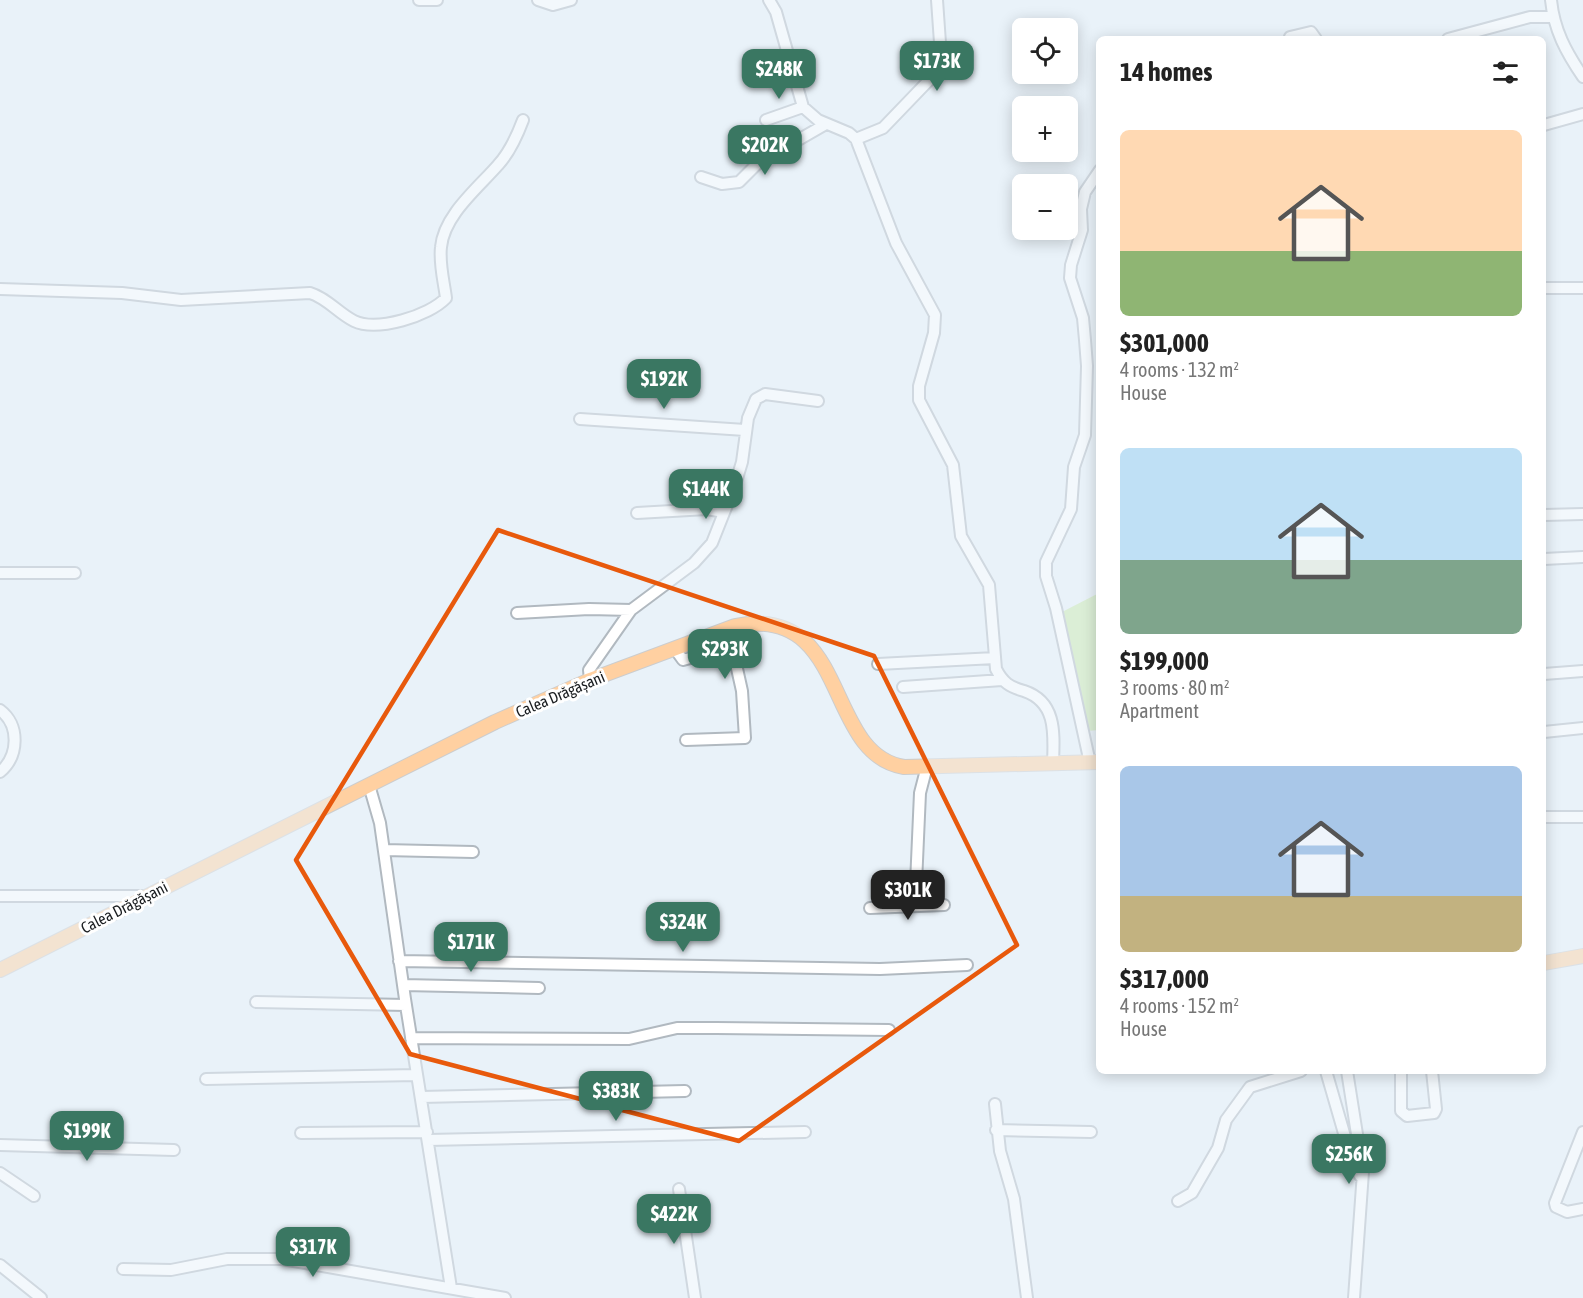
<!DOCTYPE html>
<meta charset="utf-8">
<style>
body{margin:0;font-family:"Asap Condensed",sans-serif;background:#f6f6f6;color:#222;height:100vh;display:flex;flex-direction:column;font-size:22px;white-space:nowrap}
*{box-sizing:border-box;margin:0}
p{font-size:20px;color:#767676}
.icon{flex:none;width:33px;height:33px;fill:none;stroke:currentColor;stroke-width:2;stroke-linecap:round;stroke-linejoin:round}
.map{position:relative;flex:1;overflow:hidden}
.drawer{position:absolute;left:1096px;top:36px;width:450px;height:1038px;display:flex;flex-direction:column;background:#fff;border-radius:9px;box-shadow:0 3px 15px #0003}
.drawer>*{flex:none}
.fabs{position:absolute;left:1012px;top:18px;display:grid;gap:12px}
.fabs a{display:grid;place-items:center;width:66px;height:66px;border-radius:9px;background:#fff;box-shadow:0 3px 15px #0003;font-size:30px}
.price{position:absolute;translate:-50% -51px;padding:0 14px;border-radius:12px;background:#3a7762;color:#fff;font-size:20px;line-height:39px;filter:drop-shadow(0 2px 3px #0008)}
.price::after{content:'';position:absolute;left:50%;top:36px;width:18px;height:14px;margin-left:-9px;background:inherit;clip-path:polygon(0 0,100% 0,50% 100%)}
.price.current{background:#222;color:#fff}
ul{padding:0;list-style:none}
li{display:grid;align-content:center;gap:12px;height:318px;padding:0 24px}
li span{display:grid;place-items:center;height:186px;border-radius:9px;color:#555}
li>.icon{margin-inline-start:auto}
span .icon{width:108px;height:108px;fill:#fffc;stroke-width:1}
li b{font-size:26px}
h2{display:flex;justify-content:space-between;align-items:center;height:72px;padding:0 24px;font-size:26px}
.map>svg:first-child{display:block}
.green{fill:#cbe8ab}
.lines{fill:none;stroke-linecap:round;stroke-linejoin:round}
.minor-casing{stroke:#b1b9c0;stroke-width:14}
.major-casing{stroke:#cccdce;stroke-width:16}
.minor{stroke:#fff;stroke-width:10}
.major{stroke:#ffd0a1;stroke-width:14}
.marked{fill:none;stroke:#e8590c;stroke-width:4.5;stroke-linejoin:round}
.labels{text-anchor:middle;stroke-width:6;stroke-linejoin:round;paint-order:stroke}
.street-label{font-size:16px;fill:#191c1f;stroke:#fff}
</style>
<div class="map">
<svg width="1583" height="1298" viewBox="0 0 1583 1298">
<rect width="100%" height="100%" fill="#e9f2f9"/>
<path class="green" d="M1099 593V730L1087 731 1060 613Z"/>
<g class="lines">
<defs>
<path id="minor" d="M419 0H437
M538 0 553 5 571 0
M769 0 776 12 803 107 818 120 849 133 856 139 896 243 935 315 934 333 919 386V400L953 465 961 536 989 585 996 669C1003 683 1010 687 1024 691 1057 702 1054 734 1053 763
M1551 0C1554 30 1566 52 1583 77
M1290 37 1311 32 1316 39
M1448 39 1530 17H1552
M766 120 803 107
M1544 125 1583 114
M856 139 883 128 933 76 941 57 937 0
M701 177 722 184 739 182 758 163 826 124
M1544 288H1583
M0 289 122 293 181 300 310 293C327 298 338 313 354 321 377 332 429 316 446 298 444 282 439 264 441 247 444 215 478 188 498 165 510 152 517 136 523 120
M580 419 745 430
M637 513 707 509 724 512
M1544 515 1583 514
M1544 559 1583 557
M0 573H75
M517 613 589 609 631 610
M675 649 683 660 732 646 742 691 745 738 686 740
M878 664 995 658
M1544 674 1583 671
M590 680 589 670 631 610 694 563 712 543 735 485 742 462 748 418 756 399 765 394 818 401
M903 687 1002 680
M0 710C20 725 19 756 0 772
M1544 732 1583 728
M1090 763 1056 608 1046 576V562L1071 509 1074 467 1085 435 1087 366 1085 340 1083 318 1070 278 1071 265 1082 230 1081 209 1085 192 1100 170
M369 785 380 823 405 999 451 1288
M1544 817H1583
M384 850 473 852
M0 896H146
M915 906 920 793 927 766
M870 908 944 905
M399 961 880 969 967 965
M403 985 539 988
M256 1002 406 1005
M411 1038 629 1039 677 1028H716L889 1030
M1326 1071 1350 1154 1360 1176
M1347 1071 1363 1172 1354 1298
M1401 1071V1111L1407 1116 1434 1113 1436 1109 1432 1071
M206 1079 417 1075
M421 1097 685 1091
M995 1104 1000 1151 1014 1199 1027 1298
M996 1130 1091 1132
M1583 1132 1555 1203 1556 1207 1567 1212 1583 1209
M301 1133 427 1132
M428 1140 805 1132
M0 1145 174 1150
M0 1173 34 1196
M679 1189 695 1298
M1178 1201 1192 1193 1218 1148 1226 1120 1250 1087 1301 1071
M0 1265 41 1298
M123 1269 171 1270 227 1259H282L505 1298"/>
<path id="major" d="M1544 963 1583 956
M0 970 495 722 590 680 735 626C851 603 823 754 904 767L1100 762"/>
</defs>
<use href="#minor" class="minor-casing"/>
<use href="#major" class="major-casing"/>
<use href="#minor" class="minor"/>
<use href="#major" class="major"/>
</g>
<path d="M0 0H1583V1298H0ZM498 530 874 656 1017 945 739 1141 410 1054 296 860Z" fill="#e9f2f9" fill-opacity=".55" fill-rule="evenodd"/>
<path class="marked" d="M498 530 874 656 1017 945 739 1141 410 1054 296 860Z"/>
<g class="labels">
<g class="street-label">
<text transform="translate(560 694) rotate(-23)" y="6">Calea Drăgășani</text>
<text transform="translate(124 907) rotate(-27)" y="6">Calea Drăgășani</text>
</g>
</g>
</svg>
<div class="fabs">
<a><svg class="icon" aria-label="locate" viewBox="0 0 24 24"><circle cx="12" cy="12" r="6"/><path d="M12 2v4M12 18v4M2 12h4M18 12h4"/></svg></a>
<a>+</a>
<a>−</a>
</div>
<b class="price" style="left:937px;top:92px">$173K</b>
<b class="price" style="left:779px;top:100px">$248K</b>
<b class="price" style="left:765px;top:176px">$202K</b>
<b class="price" style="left:664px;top:410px">$192K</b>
<b class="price" style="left:706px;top:520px">$144K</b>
<b class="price" style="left:725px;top:680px">$293K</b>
<b class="price current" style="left:908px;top:921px">$301K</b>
<b class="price" style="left:683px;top:953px">$324K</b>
<b class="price" style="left:471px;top:973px">$171K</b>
<b class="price" style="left:616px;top:1122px">$383K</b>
<b class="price" style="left:87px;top:1162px">$199K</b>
<b class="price" style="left:1349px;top:1185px">$256K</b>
<b class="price" style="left:674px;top:1245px">$422K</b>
<b class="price" style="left:313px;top:1278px">$317K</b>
<section class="drawer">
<h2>14 homes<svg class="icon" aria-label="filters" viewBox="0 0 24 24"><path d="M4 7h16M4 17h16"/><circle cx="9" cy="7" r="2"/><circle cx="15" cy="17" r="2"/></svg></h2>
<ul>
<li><span style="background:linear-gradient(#ffd9b3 65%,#8fb573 0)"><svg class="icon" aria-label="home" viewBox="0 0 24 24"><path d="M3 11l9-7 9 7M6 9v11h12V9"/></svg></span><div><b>$301,000</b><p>4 rooms · 132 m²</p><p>House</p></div></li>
<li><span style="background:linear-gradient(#bfe0f5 60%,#7fa58c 0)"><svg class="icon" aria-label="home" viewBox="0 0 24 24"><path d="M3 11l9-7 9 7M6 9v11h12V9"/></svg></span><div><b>$199,000</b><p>3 rooms · 80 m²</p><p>Apartment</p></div></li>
<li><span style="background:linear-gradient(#a9c7e8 70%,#c2b280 0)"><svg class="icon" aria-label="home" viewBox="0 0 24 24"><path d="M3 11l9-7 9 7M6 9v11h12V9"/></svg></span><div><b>$317,000</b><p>4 rooms · 152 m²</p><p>House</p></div></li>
</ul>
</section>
</div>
